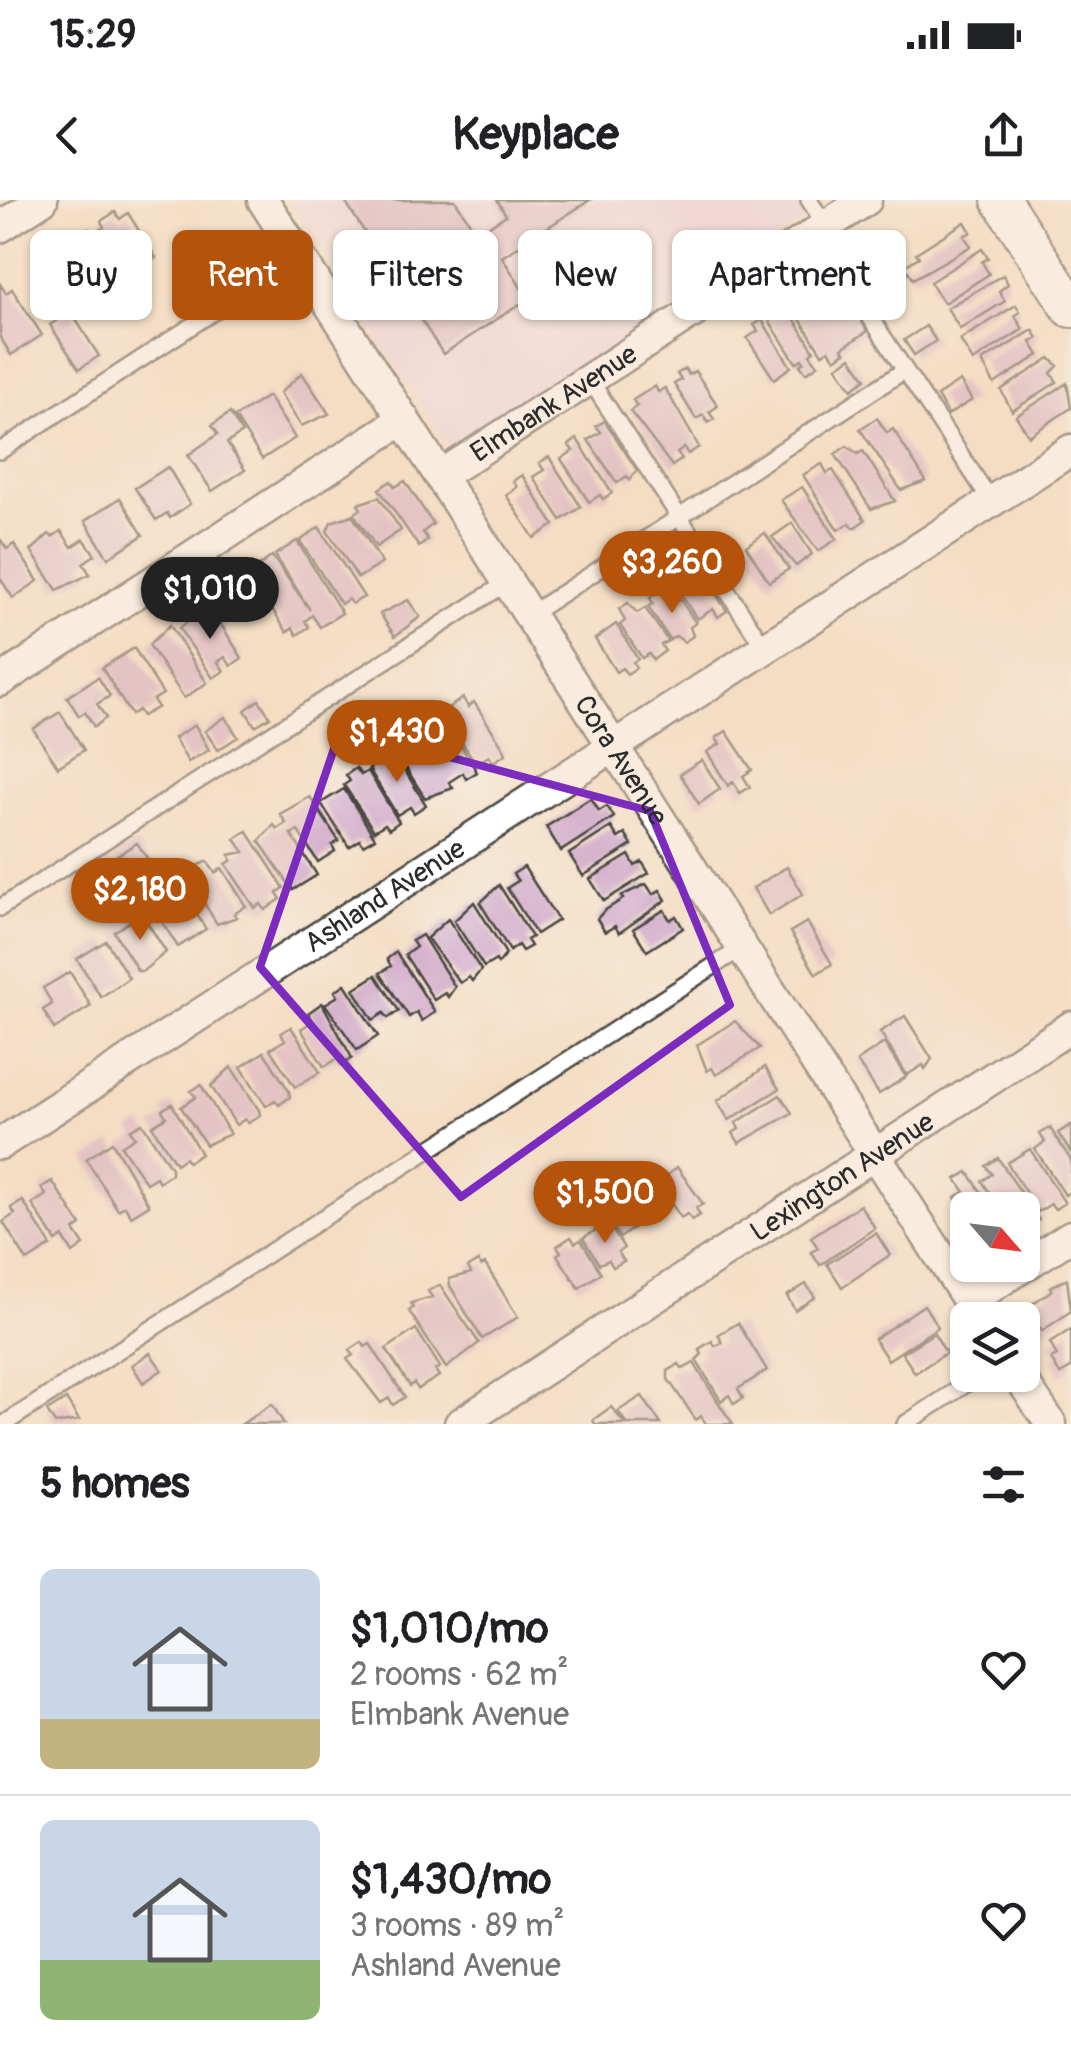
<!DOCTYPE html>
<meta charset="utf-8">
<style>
body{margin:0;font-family:Pangolin,sans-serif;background:#f6f6f6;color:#202124;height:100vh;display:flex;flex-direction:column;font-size:38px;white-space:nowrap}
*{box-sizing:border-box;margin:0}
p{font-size:32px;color:#757577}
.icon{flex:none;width:55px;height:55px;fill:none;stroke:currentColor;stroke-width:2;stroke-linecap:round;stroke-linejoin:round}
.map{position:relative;height:1224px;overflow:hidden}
.details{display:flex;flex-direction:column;background:#fff;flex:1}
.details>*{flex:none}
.hud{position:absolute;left:30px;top:30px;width:1012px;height:90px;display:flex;gap:20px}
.needle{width:65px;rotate:118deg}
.buttons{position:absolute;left:950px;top:992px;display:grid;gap:20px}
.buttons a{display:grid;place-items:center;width:90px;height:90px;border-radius:15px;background:#fff;box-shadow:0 2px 8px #0004;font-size:50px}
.price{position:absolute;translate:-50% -85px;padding:0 22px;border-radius:35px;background:#b45309;color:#fff;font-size:32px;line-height:65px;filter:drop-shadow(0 2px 5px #0008)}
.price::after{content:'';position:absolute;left:50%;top:60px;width:30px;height:22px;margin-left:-15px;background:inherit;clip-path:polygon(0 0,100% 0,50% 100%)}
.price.on{background:#222;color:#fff}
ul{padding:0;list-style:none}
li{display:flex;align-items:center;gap:30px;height:250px;padding:0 40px}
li+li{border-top:2px solid #e0e0e0}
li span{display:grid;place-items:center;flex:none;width:280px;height:200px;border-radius:15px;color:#555}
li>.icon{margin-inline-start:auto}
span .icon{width:120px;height:120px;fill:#fffc;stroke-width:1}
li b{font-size:42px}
h2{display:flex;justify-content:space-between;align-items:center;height:120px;padding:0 40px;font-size:42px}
.tag{padding:0 35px;border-radius:15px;background:#fff;box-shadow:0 2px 8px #0004;font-size:35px;line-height:90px}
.tag.on{background:#b45309;color:#fff}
.status{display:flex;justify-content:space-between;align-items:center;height:70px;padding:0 50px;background:#fff;direction:ltr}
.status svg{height:28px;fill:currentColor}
header{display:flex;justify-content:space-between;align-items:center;height:130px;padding:0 40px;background:#fff;font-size:45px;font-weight:700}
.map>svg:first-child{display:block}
.built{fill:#ecd1ea}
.building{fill:#cfa5c5}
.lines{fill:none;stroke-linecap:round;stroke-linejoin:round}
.service-casing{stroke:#494642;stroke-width:20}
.minor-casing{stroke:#494642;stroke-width:35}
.tertiary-casing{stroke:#494642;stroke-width:42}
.service{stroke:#fff;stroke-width:15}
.minor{stroke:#fff;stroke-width:30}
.tertiary{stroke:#fff;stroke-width:38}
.marked{fill:none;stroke:#7b2cbf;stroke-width:8;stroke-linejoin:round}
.labels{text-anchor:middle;stroke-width:9;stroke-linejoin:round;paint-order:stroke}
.street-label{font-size:28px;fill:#2b2b2b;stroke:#f6f6f2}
</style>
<div class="status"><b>15:29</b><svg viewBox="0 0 49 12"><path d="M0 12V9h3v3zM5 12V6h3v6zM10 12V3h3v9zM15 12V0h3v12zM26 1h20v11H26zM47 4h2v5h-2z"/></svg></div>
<header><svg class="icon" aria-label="back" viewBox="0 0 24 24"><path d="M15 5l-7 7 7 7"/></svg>Keyplace<svg class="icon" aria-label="share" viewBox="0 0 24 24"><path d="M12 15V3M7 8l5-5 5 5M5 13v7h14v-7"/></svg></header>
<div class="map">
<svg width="1071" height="1224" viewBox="0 0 1071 1224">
<rect width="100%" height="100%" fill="#f6f6f2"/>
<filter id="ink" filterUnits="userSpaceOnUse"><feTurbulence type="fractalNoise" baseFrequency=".01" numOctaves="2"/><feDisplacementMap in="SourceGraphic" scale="20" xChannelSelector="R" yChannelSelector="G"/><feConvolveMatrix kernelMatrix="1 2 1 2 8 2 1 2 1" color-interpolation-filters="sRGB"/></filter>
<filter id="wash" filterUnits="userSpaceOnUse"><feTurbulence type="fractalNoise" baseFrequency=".0048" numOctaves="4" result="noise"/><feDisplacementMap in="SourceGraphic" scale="40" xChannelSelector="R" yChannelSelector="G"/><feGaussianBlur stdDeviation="2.25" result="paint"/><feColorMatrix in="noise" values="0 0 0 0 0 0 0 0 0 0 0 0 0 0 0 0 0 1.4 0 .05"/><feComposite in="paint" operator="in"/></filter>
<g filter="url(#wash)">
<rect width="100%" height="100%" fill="#f4ddc2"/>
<path class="built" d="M288 0H796L808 19 471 241 456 246 445 242Z"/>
<g id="blocks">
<path class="building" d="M344 0H455L477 34 506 15 497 0H590L502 57 528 99 443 154Z
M115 12 120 19 128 13 156 58 135 72 140 78 128 85 95 32 104 27 101 21Z
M965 22 971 32 964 36 971 46 913 79 905 66 919 57 916 53Z
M89 29 117 71 94 86 69 50Z
M864 41 875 58 854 71 844 53Z
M982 49 988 58 982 62 989 74 944 103 930 82Z
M831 75 868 131 842 148 845 152 835 159 829 150 822 154 793 108 801 102 797 96 806 91 810 97 814 94 810 88Z
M1003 75 1008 84 999 91 1005 101 960 129 947 108Z
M0 84 6 93 12 89 42 135 11 155 0 137Z
M786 105 814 151 810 154 818 165 806 173 800 165 804 162 802 159 796 163 770 122Z
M1016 105 1020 112 1015 116 1023 129 973 161 960 140Z
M71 112 99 156 79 169 50 125Z
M762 120 791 167 774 179 747 138 758 131 754 125Z
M926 126 936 141 914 155 904 140Z
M1033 130 1038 138 1031 142 1039 155 994 184 982 161Z
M851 157 866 179 852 189 837 167Z
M1050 158 1058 166 1051 173 1057 182 1012 211 1001 190Z
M685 169 689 175 695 171 718 206 709 212 714 219 708 223 703 215 696 219 674 184 681 180 677 174Z
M302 173 329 214 301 226 280 193Z
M960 181 972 200 948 215 937 196Z
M1067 183 1071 208 1029 236 1016 216Z
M655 186 658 192 665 188 699 247 688 254 684 248 677 253 682 259 672 266 630 211 637 206 633 200Z
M268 196 295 238 262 259 235 217Z
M230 213 242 233 227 243 245 270 212 291 188 255 218 234 212 225Z
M877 218 887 233 893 229 926 281 901 290 860 229Z
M605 221 637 270 630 280 627 276 617 283 588 240 601 232 596 226Z
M577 239 612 293 603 299 600 295 589 302 561 259 573 251 569 245Z
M847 246 858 254 863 251 895 301 871 309 835 254Z
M549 257 581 307 561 320 533 277 544 270 539 263Z
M822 264 827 273 833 270 865 320 854 328 850 323 838 330 803 275Z
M168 267 190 304 170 318 167 313 156 320 135 288Z
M522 275 554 325 534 338 506 295 517 287 513 281Z
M391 281 395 287 405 281 433 324 423 332 428 340 419 347 379 289Z
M802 287 837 339 818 351 781 300Z
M379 297 401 330 376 347 354 314 361 309 358 304Z
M120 298 143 335 108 358 85 321Z
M352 315 382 363 358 378 327 331 331 322Z
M792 323 812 354 796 366 772 337Z
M319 327 364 397 352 404 348 399 341 404 300 341Z
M61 331 72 347 84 339 95 355 83 363 90 374 57 390 31 351 49 334 52 337Z
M765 333 789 369 769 382 746 346Z
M0 339 7 349 14 344 38 381 13 398 0 378Z
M297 341 342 413 320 427 312 415 305 421 309 427 297 435 293 428 287 432 249 374 272 356 310 410 275 355Z
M644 348 656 366 643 376 631 357Z
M699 368 727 411 718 417 713 409 697 419 674 384Z
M674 390 696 423 690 427 693 436 684 442 676 436 670 440 648 407 653 404 650 398 660 391 664 397Z
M408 400 420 417 395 436 380 414Z
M628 403 637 413 645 408 668 441 661 445 665 451 653 460 649 454 642 458 620 425 625 421 619 409Z
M210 407 242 458 231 466 225 457 218 462 224 471 213 478 179 428Z
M616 424 638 459 633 462 636 468 627 474 622 468 616 472 595 439Z
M170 425 207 483 184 498 149 445Z
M134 448 163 494 153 500 158 507 142 516 138 510 131 515 102 468Z
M98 477 110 496 97 504 106 518 94 527 85 512 79 516 67 497Z
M463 498 468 507 474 502 503 547 506 554 493 562 489 556 476 564 447 519 445 510Z
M259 500 270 517 255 526 245 510Z
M436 504 477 572 466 579 463 573 449 582 453 588 425 598 391 544 417 527 412 519Z
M60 512 84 550 58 567 33 529Z
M225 517 238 537 218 550 205 531Z
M195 525 209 550 188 562 174 538Z
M726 531 752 570 743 576 750 587 740 593 733 582 728 586 707 552 720 544 716 538Z
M394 553 426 605 414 613 410 607 397 615 369 569Z
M702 560 720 589 699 604 680 574Z
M356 568 361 575 368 571 399 622 389 629 385 624 374 631 344 585 350 581 346 575Z
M344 589 375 638 363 645 360 640 349 647 321 603Z
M310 597 339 641 332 645 335 651 318 662 298 631 291 634 317 675 293 690 259 641 274 625 277 629 286 623 280 614Z
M591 598 599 611 607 606 614 617 561 651 546 627Z
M611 627 618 638 625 634 632 645 583 676 569 654Z
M247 631 284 688 277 693 281 699 265 710 261 704 255 708 226 664 232 660 229 655 244 652 235 639Z
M137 643 151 664 127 679 113 658Z
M629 655 635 666 642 662 649 673 604 701 590 679Z
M207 661 215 673 222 668 246 706 234 714 237 717 217 724 194 687 201 682 193 669Z
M524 667 558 720 536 734 507 688 518 681 513 674Z
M787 667 803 694 769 715 753 688Z
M646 684 653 694 660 690 666 700 619 733 615 726 605 732 597 719 604 711 623 699 621 696Z
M499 685 532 737 527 740 531 746 522 751 518 745 510 751 480 703Z
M182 691 206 729 178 747 154 709Z
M474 702 506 754 498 764 496 760 484 767 454 721Z
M664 710 670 720 676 716 683 728 647 751 633 729Z
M142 714 166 752 143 771H138L114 732Z
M448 719 481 770 472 781 469 777 460 783 427 738Z
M807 722 832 764 816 774 790 732Z
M422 735 455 787 448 797 445 793 434 800 405 755 416 747 412 741Z
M106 741 129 778 101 797 77 759Z
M396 752 435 812 422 821 417 812 409 817 380 773 391 766 387 759Z
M70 772 91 806 54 829 43 810 52 804 43 788Z
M376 775 399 811 388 818 384 813 373 820 354 789Z
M345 784 378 836 357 850 325 804 338 796 335 791Z
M322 803 352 858 341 865 337 859 324 867 301 829 313 821 308 813Z
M905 816 932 859 925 869 923 865 907 875 880 832Z
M735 821 760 848 716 875 712 868 707 871 697 845Z
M291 827 320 872 295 887 270 849 285 840 281 833Z
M884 843 906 877 879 894 857 861Z
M264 852 289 891 290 897 279 905 275 900 266 906 241 867Z
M231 867 259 910 260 915 248 923 245 919 236 925 211 886Z
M765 867 779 889 729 920 717 901Z
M201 885 230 934 206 945 181 907 196 897 191 891Z
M780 895 792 913 739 943 733 933 739 929 736 923Z
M172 904 201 954 188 962 185 958 176 964 152 926 166 917 162 910Z
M142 923 171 968V974L159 982 156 977 146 983 121 946 135 937 130 930Z
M1071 925V953L1058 933Z
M1050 928 1071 960V991L1065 995 1035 949 1045 942 1040 934Z
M112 942 149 1005 131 1016 125 1006 118 1010 86 959Z
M1030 949 1065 1003 1055 1009 1051 1004 1038 1012 1007 963Z
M998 958 1039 1020 1022 1031V1010H1001L982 981 992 974 986 966Z
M677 967 703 1004 696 1008 700 1015 692 1020 687 1014 681 1018 658 983Z
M968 972 993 1010H968V1016L955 997 965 992 956 979Z
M52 981 81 1025 74 1030 84 1045 73 1053 63 1037 56 1041 32 1004 46 995 41 988Z
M622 993 641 1022 620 1038 600 1008Z
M23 1001 51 1046 27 1061 3 1022 15 1014 11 1008Z
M860 1005 875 1028 820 1065 811 1052 818 1048 811 1037Z
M608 1023 624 1048 618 1052 624 1061 613 1067 609 1060 599 1064 583 1038Z
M876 1033 890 1055 842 1087 827 1064Z
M571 1037 575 1043 581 1040 601 1073 579 1088 557 1055 561 1052 557 1046Z
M478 1061 481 1066 485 1064 518 1117 482 1139 450 1086 449 1079 471 1073 468 1067Z
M1067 1079 1071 1111 1042 1131 1032 1118 1027 1122 1021 1112 1052 1090 1050 1087Z
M806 1084 815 1097 795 1110 787 1096Z
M440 1085 479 1143 446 1168 409 1111 413 1108 411 1103 432 1097 428 1091Z
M924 1105 938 1127 888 1160 874 1139Z
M738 1123 767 1170 738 1189 743 1198 734 1204 729 1195 721 1201 696 1160 702 1154 699 1149 712 1141 715 1146 723 1143 718 1135Z
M416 1129 440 1167 435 1170 439 1176 418 1189 414 1183 410 1186 386 1149Z
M1071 1129V1168L1060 1174 1051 1159 1057 1156 1050 1143Z
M934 1133 946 1153 915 1173 902 1153Z
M362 1142 365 1147 370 1144 405 1197 393 1205 389 1198 381 1203 347 1159 353 1155 350 1150Z
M150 1153 162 1170 143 1183 132 1165Z
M694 1163 720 1205 733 1224H706L701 1216 696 1220 668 1179V1171L679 1164 683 1169Z
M642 1196 661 1224H627L618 1211Z
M66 1199 79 1220 55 1224 47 1211Z
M272 1204 284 1224H242Z
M611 1207 625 1224H595L593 1220Z"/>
</g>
</g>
<g filter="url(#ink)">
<use href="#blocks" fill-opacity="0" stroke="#494642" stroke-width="2.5"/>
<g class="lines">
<defs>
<path id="service" d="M809 0 826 26
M815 33 991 301
M590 180 764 447
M0 251 299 56
M529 415 905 170
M0 708 508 382
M4 1224 743 747
M905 1224 980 1175"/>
<g id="minor">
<path id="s1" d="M263 0 981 1120"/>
<path d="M0 27 42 0"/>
<path id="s2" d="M440 276 866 0"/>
<path d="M0 481 404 219"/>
<path id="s3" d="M0 944 1071 250"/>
<path d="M969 1101 1071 1036"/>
<path d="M1018 1175 1051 1224"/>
<path id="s4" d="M460 1224 1071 827"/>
</g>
<path id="tertiary" d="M1001 0 1071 108"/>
</defs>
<use href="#service" class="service-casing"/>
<use href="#minor" class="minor-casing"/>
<use href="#tertiary" class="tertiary-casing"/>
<use href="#service" class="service"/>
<use href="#minor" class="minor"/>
<use href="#tertiary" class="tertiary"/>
</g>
</g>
<path d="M0 0H1071V1224H0ZM341 528 650 611 730 805 461 997 260 767Z" fill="#f4ddc2" fill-opacity=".55" fill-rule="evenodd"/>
<path class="marked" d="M341 528 650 611 730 805 461 997 260 767Z"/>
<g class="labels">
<g class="street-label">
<text dy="10" stroke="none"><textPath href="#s2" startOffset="135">Elmbank Avenue</textPath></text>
<text dy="10" stroke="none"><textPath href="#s1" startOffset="665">Cora Avenue</textPath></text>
<text dy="10" stroke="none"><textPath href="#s3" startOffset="458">Ashland Avenue</textPath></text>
<text dy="10" stroke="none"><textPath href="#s4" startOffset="455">Lexington Avenue</textPath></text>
</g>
</g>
</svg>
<div class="buttons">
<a><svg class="needle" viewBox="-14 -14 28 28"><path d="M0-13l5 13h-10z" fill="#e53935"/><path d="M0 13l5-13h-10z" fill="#757577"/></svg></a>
<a><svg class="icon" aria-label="layers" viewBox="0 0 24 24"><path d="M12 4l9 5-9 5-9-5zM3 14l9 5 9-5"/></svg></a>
</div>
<b class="price" style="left:672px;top:416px">$3,260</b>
<b class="price on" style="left:210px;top:442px">$1,010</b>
<b class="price" style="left:397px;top:585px">$1,430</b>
<b class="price" style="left:140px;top:743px">$2,180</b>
<b class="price" style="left:605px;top:1046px">$1,500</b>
<div class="hud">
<a class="tag">Buy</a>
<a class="tag on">Rent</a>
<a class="tag">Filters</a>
<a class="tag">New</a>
<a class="tag">Apartment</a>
</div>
</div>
<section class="details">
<h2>5 homes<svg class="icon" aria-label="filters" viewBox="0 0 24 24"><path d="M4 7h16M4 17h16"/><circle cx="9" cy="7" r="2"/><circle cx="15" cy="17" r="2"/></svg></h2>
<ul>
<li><span style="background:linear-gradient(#c9d6e8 75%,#c2b280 0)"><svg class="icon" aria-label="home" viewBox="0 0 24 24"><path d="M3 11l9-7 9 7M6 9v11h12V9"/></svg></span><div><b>$1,010/mo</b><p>2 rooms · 62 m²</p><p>Elmbank Avenue</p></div><svg class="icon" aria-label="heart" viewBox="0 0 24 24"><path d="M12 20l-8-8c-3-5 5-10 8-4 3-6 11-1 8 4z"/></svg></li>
<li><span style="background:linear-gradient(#c9d6e8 70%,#8fb573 0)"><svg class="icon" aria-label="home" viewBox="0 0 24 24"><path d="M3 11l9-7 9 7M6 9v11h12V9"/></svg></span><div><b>$1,430/mo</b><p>3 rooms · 89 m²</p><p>Ashland Avenue</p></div><svg class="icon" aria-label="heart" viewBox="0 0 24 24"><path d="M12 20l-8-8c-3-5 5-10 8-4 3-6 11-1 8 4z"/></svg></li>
</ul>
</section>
